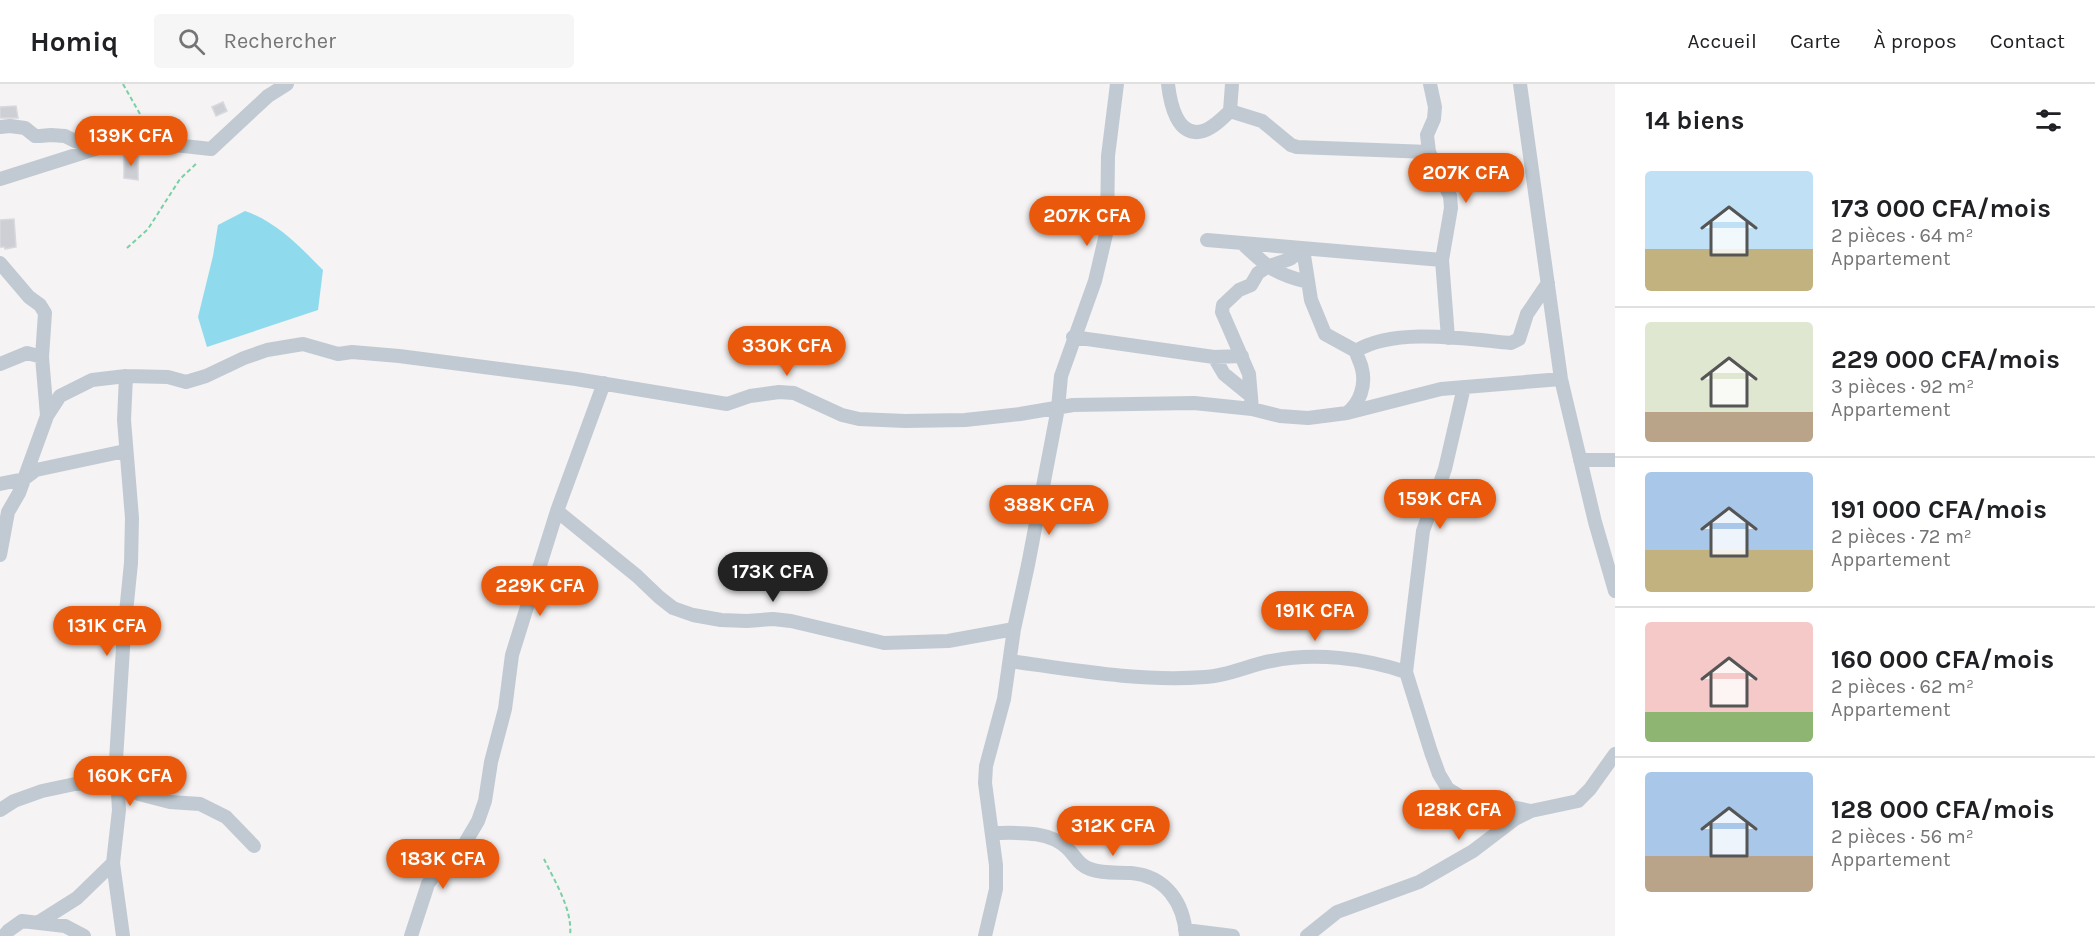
<!DOCTYPE html>
<html lang="fr">
<meta charset="utf-8">
<style>
body{margin:0;font-family:Karla,sans-serif;background:#f6f6f6;color:#202124;height:100vh;display:flex;flex-direction:column;font-size:22px;white-space:nowrap}
*{box-sizing:border-box;margin:0}
p{font-size:20px;color:#757577}
.icon{flex:none;width:33px;height:33px;fill:none;stroke:currentColor;stroke-width:2;stroke-linecap:round;stroke-linejoin:round}
.map{position:relative;flex:1;overflow:hidden}
.details{display:flex;flex-direction:column;background:#fff;width:480px}
.details>*{flex:none}
.price{position:absolute;translate:-50% -51px;padding:0 14px;border-radius:21px;background:#ea580c;color:#fff;font-size:20px;line-height:39px;filter:drop-shadow(0 2px 3px #0008)}
.price::after{content:'';position:absolute;left:50%;top:36px;width:18px;height:14px;margin-left:-9px;background:inherit;clip-path:polygon(0 0,100% 0,50% 100%)}
.price.selected{background:#222;color:#fff}
ul{padding:0;list-style:none}
li{display:flex;align-items:center;gap:18px;height:150px;padding:0 30px}
li+li{border-top:2px solid #e0e0e0}
li span{display:grid;place-items:center;flex:none;width:168px;height:120px;border-radius:6px;color:#555}
li>.icon{margin-inline-start:auto}
span .icon{width:72px;height:72px;fill:#fffc;stroke-width:1}
li b{font-size:26px}
h2{display:flex;justify-content:space-between;align-items:center;height:72px;padding:0 30px;font-size:26px}
header{display:flex;align-items:center;gap:36px;box-sizing:border-box;height:84px;padding:0 30px;background:#fff;border-bottom:2px solid #e0e0e0}
header strong{font-size:28px}
nav{display:flex;gap:33px;margin-inline-start:auto;font-size:21px}
.search{width:420px;height:54px;background:#f6f6f6;display:flex;align-items:center;gap:15px;box-sizing:border-box;padding:0 21px;border-radius:6px;color:#757577;font-size:22px}
main{display:flex;flex:1;min-height:0}
.map>svg:first-child{display:block}
.water{fill:#90daee}
.building{fill:#cdcfd5;stroke:#d7d9de;stroke-width:1.5}
.lines{fill:none;stroke-linecap:round;stroke-linejoin:round}
.path{stroke:#7ad0a6;stroke-width:2;stroke-dasharray:4.5 3;stroke-linecap:butt}
.minor{stroke:#c1cad2;stroke-width:14}
</style>
<header>
<strong>Homiq</strong>
<div class="search"><svg class="icon" aria-label="search" viewBox="0 0 24 24"><circle cx="10" cy="10" r="6"/><path d="M15 15l6 6"/></svg>Rechercher</div>
<nav><a>Accueil</a><a>Carte</a><a>À propos</a><a>Contact</a></nav>
</header>
<main>
<div class="map">
<svg width="1615" height="852" viewBox="0 0 1615 852">
<rect width="100%" height="100%" fill="#f5f3f3"/>
<path class="water" d="M245 127C277 138 299 162 323 186L318 226 207 263 198 233 213 172 218 141Z"/>
<path class="building" d="M223 18 227 27 216 32 212 23Z
M16 22 18 34H0V23Z
M138 70V96L124 94V71Z
M14 135 16 163 5 165V163H0V136Z"/>
<g class="lines">
<path class="path" d="M123 0 149 46
M127 164 148 145 180 95 198 78
M544 775C555 798 573 826 570 852"/>
<path class="minor" d="M1168 0C1170 18 1177 55 1203 47 1213 44 1223 34 1230 27L1232 0
M1430 0 1435 23 1434 35 1427 51 1429 68 1450 112 1451 124 1442 176 1448 254
M1520 0 1561 295 1595 438 1615 507
M1230 27 1262 37 1291 61 1297 63 1429 68
M0 43 10 42 25 44 35 52H40L51 51 65 52 75 57 98 64 156 59 211 65 268 12 287 0
M0 95 98 64
M1207 156 1442 176
M1242 159C1266 182 1274 190 1308 198
M0 179 29 213 40 221 45 229 42 273 47 332
M1073 253 1214 273 1242 272
M1356 267C1394 243 1467 255 1511 259L1519 255 1527 230 1548 199
M1214 273 1224 290 1251 312
M0 280 27 269 42 273
M1252 325 1249 290 1222 228 1223 221 1239 206 1251 201 1258 189 1267 183 1290 175 1303 165 1311 216 1325 250 1356 267C1357 273 1361 279 1362 285 1366 301 1360 319 1347 329
M1580 376H1615
M0 400 24 395 36 386 125 367
M557 427 637 492 659 513 673 524 693 531 721 536 747 537 773 535 791 537 884 559 948 557 1014 545
M0 471 8 428 19 409 47 332 60 312 92 296 126 292 168 293 186 298 206 292 244 274 267 266 303 260 338 270 352 268 399 272 576 295 727 320 750 312 779 308 794 309 842 331 859 335 905 337 965 336 1020 330 1073 321 1194 319 1252 325 1280 332 1308 334 1347 329 1441 305 1561 295
M1010 577C1075 586 1140 598 1205 593 1228 592 1249 581 1271 577 1315 568 1364 574 1406 588L1431 668 1439 690 1448 705 1461 713 1531 727
M1406 588 1423 447 1445 385 1464 303
M0 726 14 717 42 707 75 700 118 698 139 710 170 718 200 720 226 733 254 762
M992 749C1017 749 1048 746 1067 764 1076 772 1078 781 1090 785 1104 790 1117 788 1131 789 1166 792 1184 819 1186 852
M39 838 77 814 113 779
M1185 846 1233 852
M4 852 8 847 22 837 65 842 84 852
M123 852 113 779 119 726 116 676 124 548 131 479 132 434 124 336 126 292
M411 852 428 800 434 791 458 771 478 737 485 717 491 678 505 625 512 571 557 427 604 299
M985 852 996 805V781L985 699 986 682 1004 615 1014 545 1028 481 1058 324 1061 292 1095 197 1107 146 1108 72 1117 0
M1307 852 1337 828 1419 798 1473 767 1515 735 1531 727 1578 717 1590 705 1615 670"/>
</g>
</svg>
<b class="price" style="left:131px;top:83px">139K CFA</b>
<b class="price" style="left:1466px;top:120px">207K CFA</b>
<b class="price" style="left:1087px;top:163px">207K CFA</b>
<b class="price" style="left:787px;top:293px">330K CFA</b>
<b class="price" style="left:1440px;top:446px">159K CFA</b>
<b class="price" style="left:1049px;top:452px">388K CFA</b>
<b class="price selected" style="left:773px;top:519px">173K CFA</b>
<b class="price" style="left:540px;top:533px">229K CFA</b>
<b class="price" style="left:1315px;top:558px">191K CFA</b>
<b class="price" style="left:107px;top:573px">131K CFA</b>
<b class="price" style="left:130px;top:723px">160K CFA</b>
<b class="price" style="left:1459px;top:757px">128K CFA</b>
<b class="price" style="left:1113px;top:773px">312K CFA</b>
<b class="price" style="left:443px;top:806px">183K CFA</b>
</div>
<section class="details">
<h2>14 biens<svg class="icon" aria-label="filters" viewBox="0 0 24 24"><path d="M4 7h16M4 17h16"/><circle cx="9" cy="7" r="2"/><circle cx="15" cy="17" r="2"/></svg></h2>
<ul>
<li><span style="background:linear-gradient(#bfe0f5 65%,#c2b280 0)"><svg class="icon" aria-label="home" viewBox="0 0 24 24"><path d="M3 11l9-7 9 7M6 9v11h12V9"/></svg></span><div><b>173 000 CFA/mois</b><p>2 pièces · 64 m²</p><p>Appartement</p></div></li>
<li><span style="background:linear-gradient(#dfe7d0 75%,#b9a48a 0)"><svg class="icon" aria-label="home" viewBox="0 0 24 24"><path d="M3 11l9-7 9 7M6 9v11h12V9"/></svg></span><div><b>229 000 CFA/mois</b><p>3 pièces · 92 m²</p><p>Appartement</p></div></li>
<li><span style="background:linear-gradient(#a9c7e8 65%,#c2b280 0)"><svg class="icon" aria-label="home" viewBox="0 0 24 24"><path d="M3 11l9-7 9 7M6 9v11h12V9"/></svg></span><div><b>191 000 CFA/mois</b><p>2 pièces · 72 m²</p><p>Appartement</p></div></li>
<li><span style="background:linear-gradient(#f6c9c9 75%,#8fb573 0)"><svg class="icon" aria-label="home" viewBox="0 0 24 24"><path d="M3 11l9-7 9 7M6 9v11h12V9"/></svg></span><div><b>160 000 CFA/mois</b><p>2 pièces · 62 m²</p><p>Appartement</p></div></li>
<li><span style="background:linear-gradient(#a9c7e8 70%,#b9a48a 0)"><svg class="icon" aria-label="home" viewBox="0 0 24 24"><path d="M3 11l9-7 9 7M6 9v11h12V9"/></svg></span><div><b>128 000 CFA/mois</b><p>2 pièces · 56 m²</p><p>Appartement</p></div></li>
</ul>
</section>
</main>
